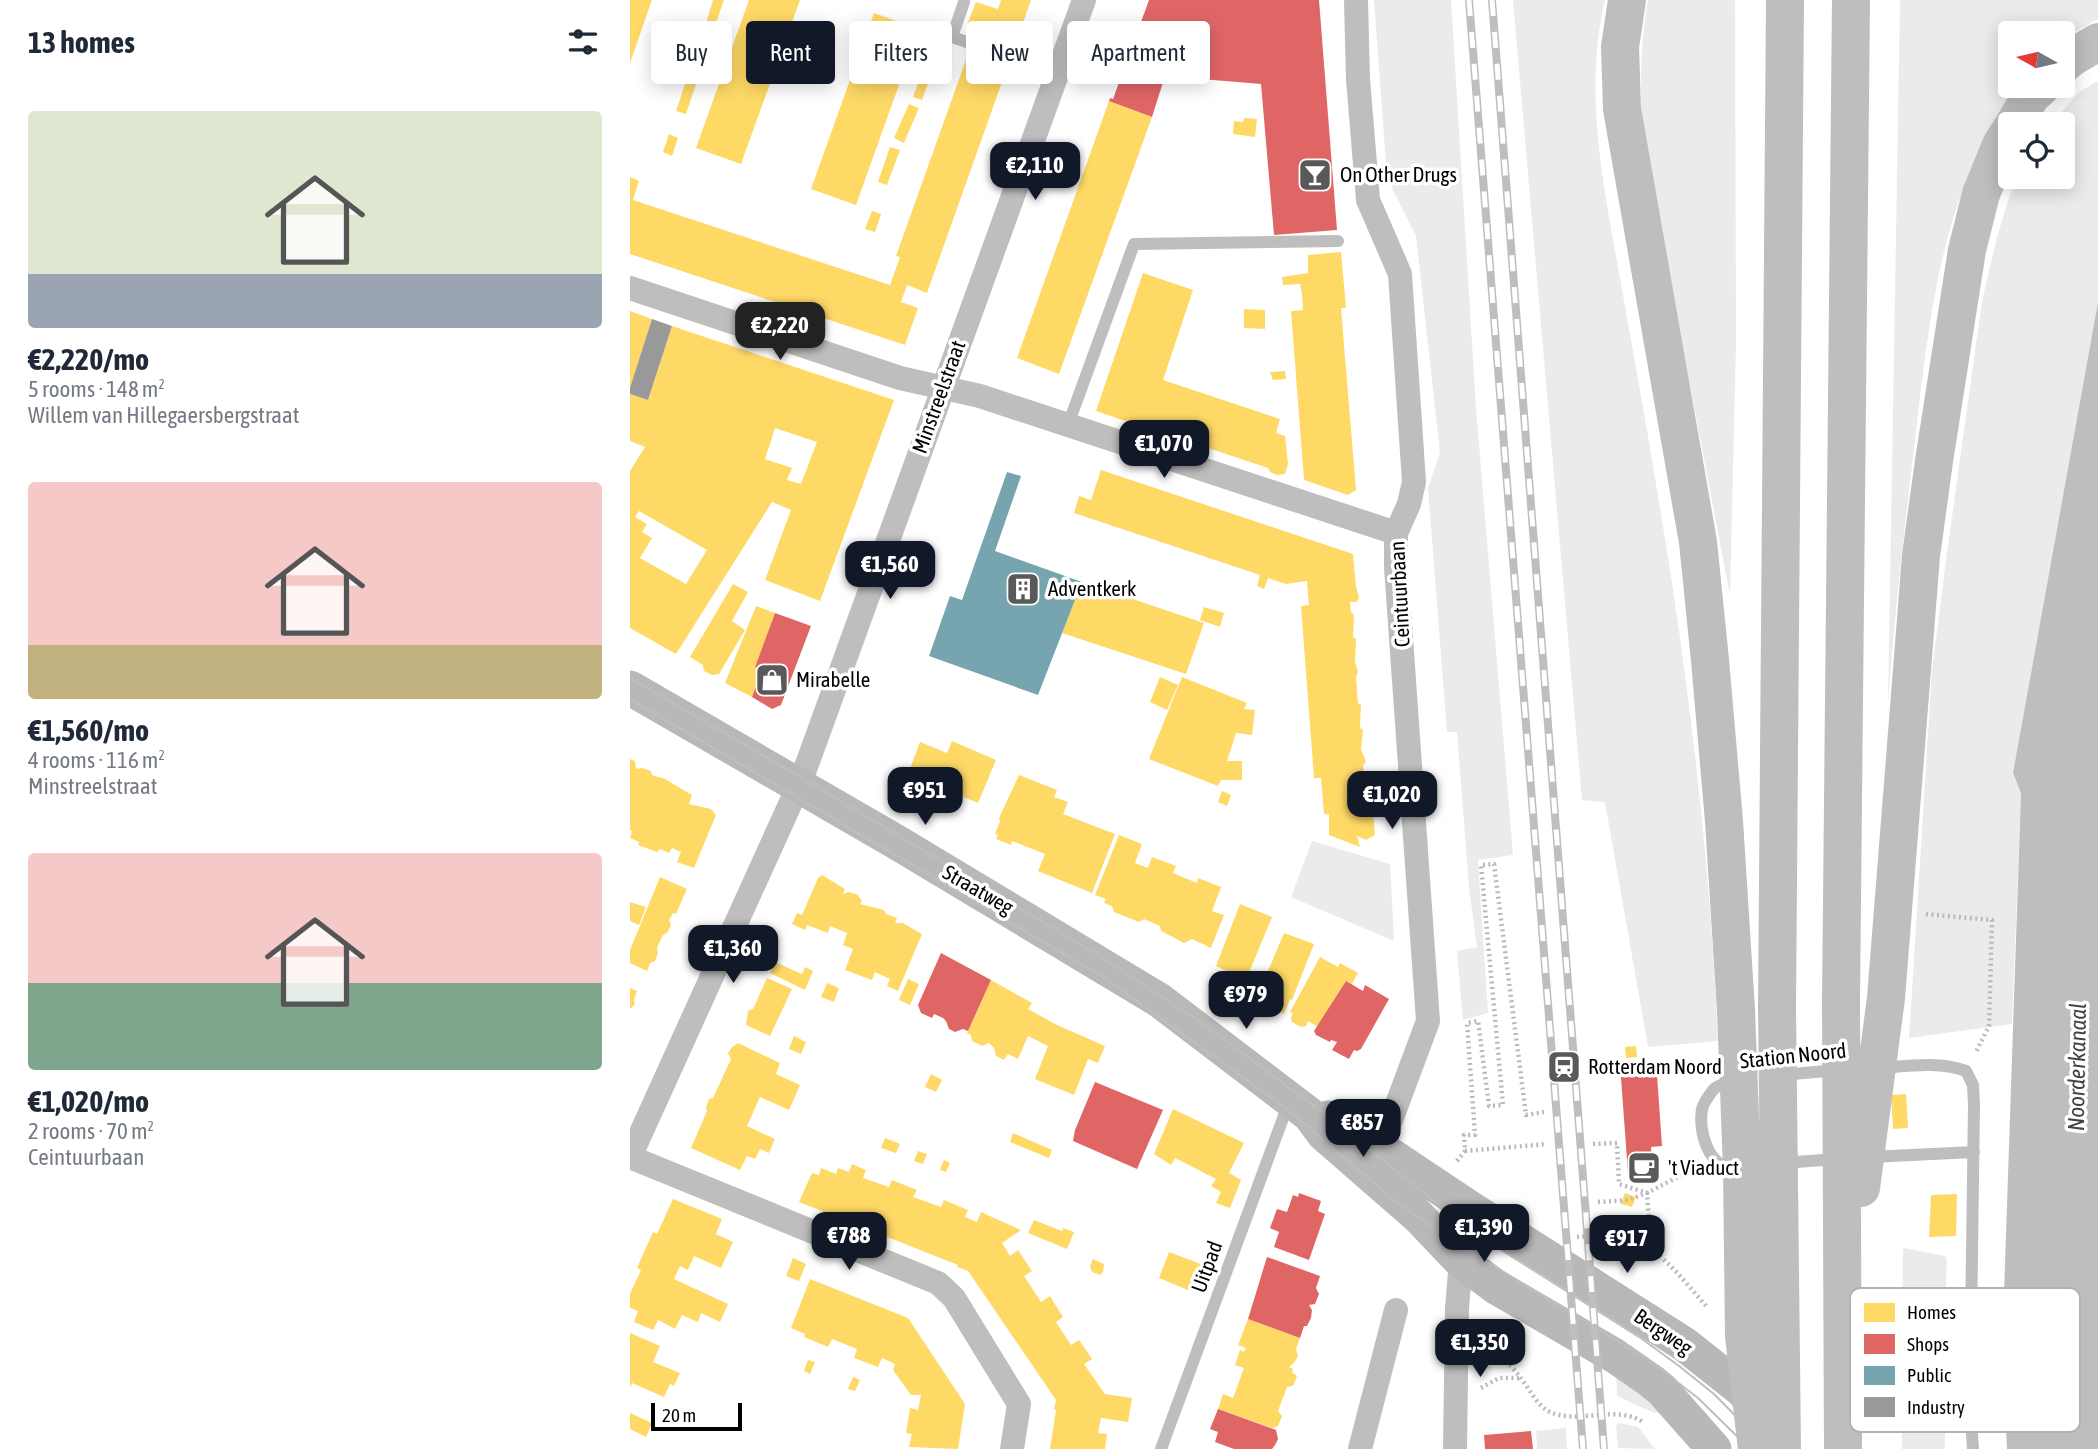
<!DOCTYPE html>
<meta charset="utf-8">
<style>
body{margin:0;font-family:"Asap Condensed",sans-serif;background:#f2f2f3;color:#1f2937;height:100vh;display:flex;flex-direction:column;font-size:26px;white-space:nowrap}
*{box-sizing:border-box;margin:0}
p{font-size:23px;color:#747a83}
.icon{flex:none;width:38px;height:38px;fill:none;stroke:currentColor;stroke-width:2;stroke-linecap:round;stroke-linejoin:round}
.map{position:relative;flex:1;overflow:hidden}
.drawer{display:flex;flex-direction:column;background:#fff;width:630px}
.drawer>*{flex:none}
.top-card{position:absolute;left:21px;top:21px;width:665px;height:63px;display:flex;gap:14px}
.needle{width:46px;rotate:278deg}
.tools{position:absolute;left:1368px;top:21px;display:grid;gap:14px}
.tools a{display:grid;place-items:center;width:77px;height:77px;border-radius:7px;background:#fff;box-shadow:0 4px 18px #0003;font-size:35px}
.scale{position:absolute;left:21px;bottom:18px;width:91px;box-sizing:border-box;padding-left:7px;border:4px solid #000;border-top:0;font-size:19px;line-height:24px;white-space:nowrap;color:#000;-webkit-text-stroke:5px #fff;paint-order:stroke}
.price{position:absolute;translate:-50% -60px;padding:0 16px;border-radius:14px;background:#111827;color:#fff;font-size:23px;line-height:46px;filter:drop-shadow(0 2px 4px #0008)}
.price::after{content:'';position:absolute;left:50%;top:42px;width:21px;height:16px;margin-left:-10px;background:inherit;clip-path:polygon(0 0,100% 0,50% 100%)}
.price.current{background:#222;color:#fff}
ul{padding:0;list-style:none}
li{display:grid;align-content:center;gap:14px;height:371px;padding:0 28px}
li span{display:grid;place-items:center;height:217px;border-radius:7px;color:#555}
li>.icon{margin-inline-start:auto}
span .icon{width:126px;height:126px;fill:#fffc;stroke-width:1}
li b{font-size:30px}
h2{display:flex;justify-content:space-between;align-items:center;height:84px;padding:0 28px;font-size:30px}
.pill{padding:0 24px;border-radius:7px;background:#fff;box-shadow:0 4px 18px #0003;font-size:24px;line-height:63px}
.pill.current{background:#111827;color:#fff}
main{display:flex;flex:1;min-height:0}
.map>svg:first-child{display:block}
.green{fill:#ebebeb}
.water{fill:#bebebe}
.homes{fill:#ffd966;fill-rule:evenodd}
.shops{fill:#e06666}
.public{fill:#76a5af}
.industry{fill:#999}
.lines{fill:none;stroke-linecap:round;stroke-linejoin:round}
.path{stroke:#b9b9b9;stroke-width:4.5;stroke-dasharray:2 3.5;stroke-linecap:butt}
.lane{stroke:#bebebe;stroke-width:12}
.street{stroke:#bebebe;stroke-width:24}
.secondary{stroke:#b8b8b8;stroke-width:35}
.highway{stroke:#bebebe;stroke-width:38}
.tram{stroke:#bebebe;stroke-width:2}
.rail-casing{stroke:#bebebe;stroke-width:8}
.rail{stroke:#fff;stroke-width:5;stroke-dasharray:16;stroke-linecap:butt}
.labels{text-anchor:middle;stroke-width:7;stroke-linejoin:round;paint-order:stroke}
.poi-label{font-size:21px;fill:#000;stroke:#fff;text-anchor:start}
.street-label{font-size:21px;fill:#000;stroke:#fff}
.water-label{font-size:23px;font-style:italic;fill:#434343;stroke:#fff}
.key{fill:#fff;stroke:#b2b2b2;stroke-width:2}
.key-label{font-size:19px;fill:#000}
</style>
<main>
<section class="drawer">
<h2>13 homes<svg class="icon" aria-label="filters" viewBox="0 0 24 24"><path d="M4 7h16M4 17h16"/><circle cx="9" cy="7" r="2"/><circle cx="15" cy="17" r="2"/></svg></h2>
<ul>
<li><span style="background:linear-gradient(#dfe7d0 75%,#9aa5b1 0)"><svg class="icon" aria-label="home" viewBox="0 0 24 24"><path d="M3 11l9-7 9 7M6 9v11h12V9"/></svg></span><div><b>€2,220/mo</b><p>5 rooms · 148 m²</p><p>Willem van Hillegaersbergstraat</p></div></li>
<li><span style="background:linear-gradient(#f6c9c9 75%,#c2b280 0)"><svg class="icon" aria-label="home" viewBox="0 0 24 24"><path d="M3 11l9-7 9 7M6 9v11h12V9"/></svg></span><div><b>€1,560/mo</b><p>4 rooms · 116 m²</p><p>Minstreelstraat</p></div></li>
<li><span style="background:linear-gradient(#f6c9c9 60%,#7fa58c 0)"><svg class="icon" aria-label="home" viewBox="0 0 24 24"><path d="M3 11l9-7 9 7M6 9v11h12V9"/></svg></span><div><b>€1,020/mo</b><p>2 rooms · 70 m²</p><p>Ceintuurbaan</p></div></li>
</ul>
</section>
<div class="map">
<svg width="1468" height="1449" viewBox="0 0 1468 1449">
<rect width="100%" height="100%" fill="#fff"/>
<path class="green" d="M744 0H821L846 408 883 855 848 860 858 1013 833 1020 827 951 847 947 839 887 827 732H817L798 488 810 453 786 236 757 178Z
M883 0H975C954 89 972 179 988 267 1001 341 1015 416 1027 490 1058 672 1080 857 1088 1041L1018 1047 975 802 952 800Z
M1018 0H1105L1106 344 1100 596 1012 132C1010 87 1010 44 1018 0Z
M1270 0H1468V19L1433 39V33H1381V86H1386C1377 97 1371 110 1364 122 1307 222 1297 337 1284 449 1274 534 1264 618 1258 703Z
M1468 81V302L1383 773 1391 793 1382 1024 1279 1038 1302 670 1317 553 1352 301 1367 237 1380 195 1389 177H1433V124H1421L1449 92Z
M682 841 760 864 764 941 661 897Z
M1273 1248 1315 1256 1317 1259 1312 1372 1272 1332Z
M1272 1350 1316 1394 1315 1449H1272Z
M986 1371 1032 1412 1024 1413 987 1396Z
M989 1423 1008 1427 1025 1449 988 1448 986 1426Z
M936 1428 937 1449H907L906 1431Z"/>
<path class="water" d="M1468 302V1449H1377L1372 1352 1391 793 1383 773Z"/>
<path class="homes" d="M0 0H22L0 63Z
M83 0H94L85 26 76 23Z
M119 0H170L111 164 66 148Z
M371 0H401L386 43 337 25 346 2 368 9Z
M244 13 289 29 226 205 181 189Z
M73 31 83 34 71 70 61 67Z
M305 34 315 38 308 56 298 52Z
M338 54 377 68 297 293 277 285 271 302 288 308 275 345 0 254V177L9 181 3 200 260 285 270 257 266 256Z
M296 61 305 65 292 100 283 97Z
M58 75 68 78 56 114 46 111Z
M479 101 522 117 429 374 387 358Z
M279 104 289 108 274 143 264 138Z
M614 118 627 119 625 137 603 134 604 121 613 122Z
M39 134 48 138 42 156 33 152Z
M260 147 270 150 257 185 248 182Z
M242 211 251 214 245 232 235 229Z
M711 252 716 308H711L726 490 718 495 674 480 661 311 673 310 672 294 670 284 653 285 652 277 678 273V255Z
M513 273 563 290 533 380 650 419 646 433 655 436 658 464 655 474 647 475 640 472 638 468 536 434 532 436 524 434 522 430 466 411Z
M614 309 635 310V329L614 328Z
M0 311 22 319 1 386H0Z
M42 326 264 400 190 601 135 580 161 510 142 502 46 654 0 628V471L15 447 0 441V394L18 400ZM145 428 187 442 171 484 157 480 162 468 135 459ZM9 511 77 550 56 584 10 558 22 538 12 532 17 524 5 517Z
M655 371 656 379 643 380 640 372Z
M471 470 723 554 726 587 729 597 727 602H720L721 612 724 615 723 637 726 639 725 662 728 672 726 677 728 703 731 705 730 728 733 730 731 749 736 762 733 766 734 775H740L743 779 744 787 741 790 745 835 736 840 727 836 730 847 699 835V814H694L691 778H684L671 606 679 605 677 581 656 584 638 578 634 589 627 586 630 575 444 513 449 496 461 500Z
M452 582 574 623 556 674 432 633Z
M103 584 118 592 102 621 115 630 89 674 82 675 74 671 73 665 60 657Z
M126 606 145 613 125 667 132 670 122 697 95 683Z
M574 607 594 613 590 627 570 620Z
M530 677 548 685 537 710 520 702Z
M552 677 617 703 614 709 625 710 622 735 606 733 597 761H612V780H591L588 786 519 759Z
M322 741 366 760 348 803 278 774 290 742 317 753Z
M0 759 5 761 6 769 12 768 21 771 22 775 35 779 62 795 59 804 81 809 86 815 64 868 47 862 51 852 42 848 39 853 30 849 27 852 8 845 9 842 0 838 2 831 0 830Z
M389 775 427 790 424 797 438 802 433 814 485 834 462 893 408 871 415 854 382 841 381 845 366 839 368 835 365 834 370 821 369 818Z
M592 791 601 795 597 806 588 802Z
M489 835 512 844 505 863 518 868 522 857 546 866 543 873 567 883 568 878 591 887 582 911 594 915 581 948 562 939 554 943 531 931 530 926 514 919 509 922 484 912 482 906 474 903 476 899 465 895Z
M192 875 215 889 213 894 219 892 228 895 232 901 230 904 254 910 256 914 267 918 265 923H273L292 934 268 991 257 986 260 979 245 972 242 980 215 970 223 949 213 945 217 933 200 926 198 933 177 925 175 930 162 924 167 913 172 915 188 878Z
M30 877 57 889 46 914 43 913 39 920 41 925 37 933 33 935 27 948 28 953 25 961 20 963 17 971 0 963V950Z
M0 902 16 907 9 925 0 921Z
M610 904 642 917 616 980 586 966Z
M654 933 684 944 662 1000 660 999 654 1014 625 1002Z
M690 957 708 967 710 963 728 973 722 984 716 981 688 1027 678 1021 676 1026 671 1027 662 1022 661 1018 663 1013 660 1012Z
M145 962 172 974 175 967 183 971 175 990 140 973Z
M137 978 162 989 140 1036 116 1025 118 1011 123 1009Z
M278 979 289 984 280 1005 269 1000Z
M361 980 402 1003 398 1009 427 1025 475 1046 468 1063 458 1059 444 1095 405 1079 418 1046 398 1036 388 1059 378 1054 374 1060 366 1056 364 1048 359 1043 352 1046 342 1041 341 1035 337 1033Z
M197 983 209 988 204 1002 191 997Z
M0 988 7 991 4 1000 5 1004 0 1009Z
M164 1036 176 1042 171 1054 159 1049Z
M108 1043 150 1063 146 1074 170 1085 159 1110 130 1097 117 1126 145 1139 139 1153 130 1149 125 1159 117 1156 110 1170 61 1148 77 1111 76 1107 79 1099 83 1098 101 1059 98 1053 102 1047Z
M1006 1046 1007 1057 996 1058 995 1047Z
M301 1074 312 1080 306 1092 295 1087Z
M1276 1094 1278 1128 1263 1129 1261 1095Z
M543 1109 614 1143 599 1173 611 1180 600 1208 586 1203 591 1192 581 1186 586 1179 545 1158 541 1165 524 1154Z
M383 1133 422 1150 419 1158 380 1142Z
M255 1138 270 1144 266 1153 251 1148Z
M288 1151 297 1154 293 1164 284 1161Z
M314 1160 320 1163 316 1172 310 1170Z
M222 1164 236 1170 233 1178 259 1187 262 1180 287 1190 283 1197 311 1207 314 1200 338 1210 335 1217 347 1222 351 1212 391 1230 372 1243 380 1256 388 1250 402 1271 394 1276 411 1302 420 1296 426 1306 433 1317 426 1322 441 1345 449 1340 456 1350 462 1359 454 1364 475 1394 502 1398 498 1422 471 1418 468 1433 477 1434 475 1449H420L426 1410 424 1409 426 1400 338 1271 327 1267 328 1265 169 1202 182 1173 189 1175 191 1168 206 1174 208 1168 219 1172Z
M995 1193 1006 1197 1002 1207 991 1204Z
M1327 1194 1326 1236 1299 1237 1301 1195Z
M43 1199 92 1219 86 1234 103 1242 91 1268 64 1256 58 1270 50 1266 44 1279 98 1304 90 1322 71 1313 68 1322 52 1315 45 1329 28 1320 23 1330 4 1322 8 1311 0 1308V1294L11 1270 7 1268 23 1232 27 1234Z
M404 1220 432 1231 433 1228 444 1232 437 1249 398 1233Z
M539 1252 576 1266 565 1293 529 1278Z
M163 1258 176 1264 169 1281 156 1276Z
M463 1259 474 1264 473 1272 470 1275 462 1272 460 1266Z
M180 1279 278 1318 335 1404 328 1449 279 1447 282 1434 276 1433 280 1408 288 1410 291 1395H281L263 1370 265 1364 252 1358 248 1367 224 1358 227 1349 202 1339 198 1347 174 1337 175 1334 161 1328Z
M618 1319 670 1338 666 1349 668 1356 664 1363 659 1367 663 1369 662 1372 667 1376 663 1386 657 1387 648 1411 652 1416 648 1426 642 1428 588 1409 593 1394 603 1398 614 1368 605 1365 610 1350 614 1352 616 1348 608 1345Z
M0 1333 30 1346 23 1362 50 1373 44 1386 40 1384 34 1397 2 1383 0 1388Z
M178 1360 185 1362 180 1374 174 1371Z
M223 1377 230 1380 225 1391 218 1389Z
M0 1413 22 1423 16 1437 0 1429Z"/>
<path class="shops" d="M519 0H689L707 230 644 235 631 84 535 76 522 117 479 101 480 98 483 99Z
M145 613 181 626 151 705 142 709 122 697 132 670 125 667Z
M311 953 361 980 338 1031 333 1029 325 1032 319 1029 316 1021 313 1018 304 1014 302 1018 291 1013 288 1005Z
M716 981 733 991 735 985 759 999 731 1049 727 1051 724 1050 719 1059 702 1050 707 1042 701 1040 700 1042 686 1035 684 1031Z
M1026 1061 1032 1146 1021 1147 1023 1171 998 1173 990 1064Z
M465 1082 533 1110 507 1169 443 1141 445 1130Z
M669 1193 691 1201 688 1211 695 1214 679 1260 644 1247 649 1232 640 1228 647 1209 657 1212 663 1195 668 1197Z
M637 1257 690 1276 686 1288 689 1294 685 1304 679 1305 682 1310 681 1318 677 1326H674L670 1338 618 1319Z
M588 1409 646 1430 648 1439 645 1445 642 1449H604L585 1442 588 1432 580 1429Z
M901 1431 903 1449H855L854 1435Z"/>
<path class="public" d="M377 472 391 476 365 551 452 582 408 695 299 656 320 596 332 600Z"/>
<path class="industry" d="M22 319 42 326 18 400 0 394V388Z"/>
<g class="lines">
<path class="path" d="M1296 914 1362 920 1359 1026 1346 1052
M963 1144 987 1143 989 1184 1017 1193 1020 1234 1016 1244
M835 1151 917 1144
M827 1161 835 1151 834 1135H845L837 1023 848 1021 859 1106 873 1105 851 865 864 864 896 1115 914 1112
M968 1202 998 1200 1017 1193 1065 1168
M947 1237C961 1236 978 1233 991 1236 1029 1244 1053 1281 1078 1308
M853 1337C866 1350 879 1363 890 1377 899 1388 906 1404 918 1411 947 1426 987 1403 1014 1423
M1272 1342 1318 1384
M851 1388 869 1378H892"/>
<path class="lane" d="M334 2 322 37 428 73
M438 425 504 244 708 241
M1250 1068C1278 1066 1309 1061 1336 1071L1343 1085 1344 1104 1340 1403 1343 1449
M1152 1075 1207 1070
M1103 1081C1097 1083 1087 1085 1083 1090 1080 1094 1073 1104 1072 1109 1068 1132 1079 1170 1106 1168
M1240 1157 1344 1152
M1152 1163 1207 1159
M531 1449 659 1102"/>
<path class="street" d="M726 0 728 79 738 200 770 274 784 482 779 504 766 533V567L798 1021 757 1131 756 1163
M0 288 270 378 350 396 766 533
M0 1157 172 778 454 0
M0 1157 308 1283 324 1298 389 1404 382 1449
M730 1449 766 1310
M825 1449 827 1308 831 1261 846 1212"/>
<path class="secondary" d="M0 688 268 843 529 1000 680 1115 694 1134 788 1216 831 1261 866 1287 985 1356 1021 1381 1032 1390 1084 1449
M698 1118 732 1136 846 1212 1054 1344 1111 1389 1134 1414"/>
<path class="highway" d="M997 0 990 47 992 109 1068 542 1080 660 1094 821 1106 1010 1112 1169 1114 1336 1127 1449
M1433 65 1441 58 1468 42
M1384 124 1401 96 1412 86
M1231 1188 1256 998 1291 556 1304 461 1337 250 1351 194 1371 145 1381 129
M1152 1449 1147 1007 1155 0
M1213 1449 1211 1001 1221 0"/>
<path class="tram" d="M0 678 172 778 471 957 566 1019 702 1119 840 1230 1012 1339 1049 1366 1084 1394 1138 1449
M0 699 473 977 656 1108 766 1202 834 1248 1016 1358 1068 1398 1120 1449"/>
<defs>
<path id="rail" d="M839 0 953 1449
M862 0 974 1449"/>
</defs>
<use href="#rail" class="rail-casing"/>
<use href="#rail" class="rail"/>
</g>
<defs>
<symbol id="bar-square" viewBox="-11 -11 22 22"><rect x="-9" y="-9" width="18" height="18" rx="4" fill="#595959" stroke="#fff"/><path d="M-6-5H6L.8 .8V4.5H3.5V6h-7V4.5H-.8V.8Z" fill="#fff"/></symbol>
<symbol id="building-square" viewBox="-11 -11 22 22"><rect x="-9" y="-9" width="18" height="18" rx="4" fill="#595959" stroke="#fff"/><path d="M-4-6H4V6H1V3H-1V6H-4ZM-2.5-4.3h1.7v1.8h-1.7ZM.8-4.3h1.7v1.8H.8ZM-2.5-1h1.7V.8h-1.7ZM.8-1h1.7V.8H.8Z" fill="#fff"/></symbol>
<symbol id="shop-square" viewBox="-11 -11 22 22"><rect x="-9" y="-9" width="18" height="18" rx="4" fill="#595959" stroke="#fff"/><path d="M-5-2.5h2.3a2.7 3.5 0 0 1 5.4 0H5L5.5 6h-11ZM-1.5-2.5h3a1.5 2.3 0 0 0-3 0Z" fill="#fff"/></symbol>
<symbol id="station-square" viewBox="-11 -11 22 22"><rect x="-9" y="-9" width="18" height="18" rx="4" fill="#595959" stroke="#fff"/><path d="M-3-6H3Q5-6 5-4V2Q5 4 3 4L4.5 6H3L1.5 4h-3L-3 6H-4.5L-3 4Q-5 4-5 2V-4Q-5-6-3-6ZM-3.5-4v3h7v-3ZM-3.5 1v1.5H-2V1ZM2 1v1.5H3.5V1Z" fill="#fff"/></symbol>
<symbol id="cafe-square" viewBox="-11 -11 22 22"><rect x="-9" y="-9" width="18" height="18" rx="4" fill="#595959" stroke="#fff"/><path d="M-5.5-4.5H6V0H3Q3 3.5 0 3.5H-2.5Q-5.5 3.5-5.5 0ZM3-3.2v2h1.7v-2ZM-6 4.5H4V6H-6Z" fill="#fff"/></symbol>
</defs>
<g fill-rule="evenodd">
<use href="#bar-square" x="666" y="156" width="38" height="38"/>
<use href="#building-square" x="374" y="570" width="38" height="38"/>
<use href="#shop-square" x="123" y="661" width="38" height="38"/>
<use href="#station-square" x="915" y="1048" width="38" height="38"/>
<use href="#cafe-square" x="995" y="1149" width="38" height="38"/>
</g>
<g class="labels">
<g class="poi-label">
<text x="710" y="182">On Other Drugs</text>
<text x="418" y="596">Adventkerk</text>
<text x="166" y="687">Mirabelle</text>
<text x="958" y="1074">Rotterdam Noord</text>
<text x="1038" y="1175">'t Viaduct</text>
</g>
<g class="street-label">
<text transform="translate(309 397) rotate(-70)" y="7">Minstreelstraat</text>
<text transform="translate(770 594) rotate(-93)" y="7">Ceintuurbaan</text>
<text transform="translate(348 890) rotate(30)" y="7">Straatweg</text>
<text transform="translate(1163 1056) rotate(-6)" y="7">Station Noord</text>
<text transform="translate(577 1267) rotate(-70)" y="7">Uitpad</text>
<text transform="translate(1033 1332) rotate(34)" y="7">Bergweg</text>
</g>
<g class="water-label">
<text transform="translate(1447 1067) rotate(-89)" y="8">Noorderkanaal</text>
</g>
</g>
<rect x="1220" y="1288" width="230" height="144" rx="10" class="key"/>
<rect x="1234" y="1303" width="31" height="19" fill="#ffd966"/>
<rect x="1234" y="1334" width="31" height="20" fill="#e06666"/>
<rect x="1234" y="1366" width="31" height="19" fill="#76a5af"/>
<rect x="1234" y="1397" width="31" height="20" fill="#999"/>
<g class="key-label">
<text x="1277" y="1319">Homes</text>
<text x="1277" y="1351">Shops</text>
<text x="1277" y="1382">Public</text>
<text x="1277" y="1414">Industry</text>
</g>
</svg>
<div class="tools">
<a><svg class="needle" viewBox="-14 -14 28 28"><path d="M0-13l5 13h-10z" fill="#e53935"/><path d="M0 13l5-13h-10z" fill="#747a83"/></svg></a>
<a><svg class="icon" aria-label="locate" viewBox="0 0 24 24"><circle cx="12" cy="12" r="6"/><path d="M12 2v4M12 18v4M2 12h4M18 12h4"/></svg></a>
</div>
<div class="scale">20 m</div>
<b class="price" style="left:405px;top:202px">€2,110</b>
<b class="price current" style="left:150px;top:362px">€2,220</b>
<b class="price" style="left:534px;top:480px">€1,070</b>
<b class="price" style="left:260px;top:601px">€1,560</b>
<b class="price" style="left:295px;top:827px">€951</b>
<b class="price" style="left:762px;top:831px">€1,020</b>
<b class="price" style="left:103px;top:985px">€1,360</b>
<b class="price" style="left:616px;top:1031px">€979</b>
<b class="price" style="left:733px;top:1159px">€857</b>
<b class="price" style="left:854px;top:1264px">€1,390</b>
<b class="price" style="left:219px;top:1272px">€788</b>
<b class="price" style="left:997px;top:1275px">€917</b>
<b class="price" style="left:850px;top:1379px">€1,350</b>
<div class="top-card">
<a class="pill">Buy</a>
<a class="pill current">Rent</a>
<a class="pill">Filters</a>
<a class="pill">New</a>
<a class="pill">Apartment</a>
</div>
</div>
</main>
